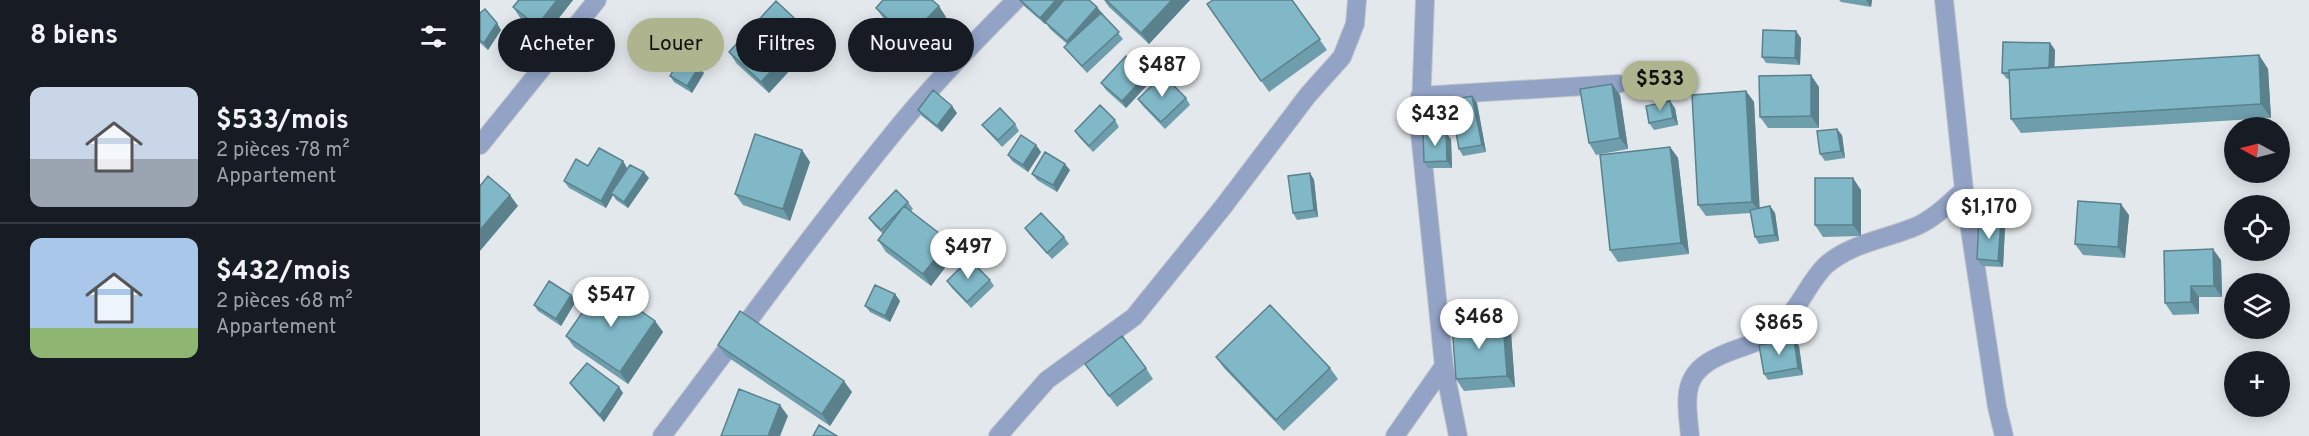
<!DOCTYPE html>
<html lang="fr">
<meta charset="utf-8">
<style>
body{margin:0;font-family:Overpass,sans-serif;background:#20242c;color:#f1f3f6;height:100vh;display:flex;flex-direction:column;font-size:22px;white-space:nowrap}
*{box-sizing:border-box;margin:0}
p{font-size:20px;color:#9ea1a6}
.icon{flex:none;width:33px;height:33px;fill:none;stroke:currentColor;stroke-width:2;stroke-linecap:round;stroke-linejoin:round}
.map{position:relative;flex:1;overflow:hidden}
.details{display:flex;flex-direction:column;background:#171b24;width:480px}
.details>*{flex:none}
.banner{position:absolute;left:18px;top:18px;width:570px;height:54px;display:flex;gap:12px}
.needle{width:39px;rotate:277deg}
.buttons{position:absolute;left:1744px;top:117px;display:grid;gap:12px}
.buttons a{display:grid;place-items:center;width:66px;height:66px;border-radius:50%;background:#171b24;box-shadow:0 3px 15px #0003;font-size:30px}
.price{position:absolute;translate:-50% -51px;padding:0 14px;border-radius:21px;background:#fff;color:#222;font-size:20px;line-height:39px;filter:drop-shadow(0 2px 3px #0008)}
.price::after{content:'';position:absolute;left:50%;top:36px;width:18px;height:14px;margin-left:-9px;background:inherit;clip-path:polygon(0 0,100% 0,50% 100%)}
.price.active{background:#aeb48d;color:#111}
ul{padding:0;list-style:none}
li{display:flex;align-items:center;gap:18px;height:150px;padding:0 30px}
li+li{border-top:2px solid #363941}
li span{display:grid;place-items:center;flex:none;width:168px;height:120px;border-radius:12px;color:#555}
li>.icon{margin-inline-start:auto}
span .icon{width:72px;height:72px;fill:#fffc;stroke-width:1}
li b{font-size:26px}
h2{display:flex;justify-content:space-between;align-items:center;height:72px;padding:0 30px;font-size:26px}
.tag{padding:0 21px;border-radius:27px;background:#171b24;box-shadow:0 3px 15px #0003;font-size:21px;line-height:54px}
.tag.active{background:#aeb48d;color:#111}
main{display:flex;flex:1;min-height:0}
.map>svg:first-child{display:block}
.lines{fill:none;stroke-linecap:round;stroke-linejoin:round}
.minor-casing{stroke:#c2c6ca;stroke-width:20}
.minor{stroke:#92a3c6;stroke-width:18}
.wall{fill:#6e9eac}
.shaded-wall{fill:#5a818c}
.building{fill:#80b8c8;stroke:#5a818c;stroke-width:1.5}
</style>
<main>
<section class="details">
<h2>8 biens<svg class="icon" aria-label="filters" viewBox="0 0 24 24"><path d="M4 7h16M4 17h16"/><circle cx="9" cy="7" r="2"/><circle cx="15" cy="17" r="2"/></svg></h2>
<ul>
<li><span style="background:linear-gradient(#c9d6e8 60%,#9aa5b1 0)"><svg class="icon" aria-label="home" viewBox="0 0 24 24"><path d="M3 11l9-7 9 7M6 9v11h12V9"/></svg></span><div><b>$533/mois</b><p>2 pièces · 78 m²</p><p>Appartement</p></div></li>
<li><span style="background:linear-gradient(#a9c7e8 75%,#8fb573 0)"><svg class="icon" aria-label="home" viewBox="0 0 24 24"><path d="M3 11l9-7 9 7M6 9v11h12V9"/></svg></span><div><b>$432/mois</b><p>2 pièces · 68 m²</p><p>Appartement</p></div></li>
</ul>
</section>
<div class="map">
<svg width="1829" height="436" viewBox="0 0 1829 436">
<rect width="100%" height="100%" fill="#e3e8ec"/>
<g class="lines">
<defs>
<path id="minor" d="M945 0 940 133 964 366 978 436
M1464 0 1484 190 1517 407 1524 436
M940 96 1138 84
M0 145 117 0
M182 436C259 334 334 230 415 131 452 85 494 42 536 0
M518 436 567 380 654 317 743 207 828 95 862 57 875 24 877 0
M915 436 964 366
M1210 436C1205 391 1202 370 1249 352 1267 345 1274 345 1290 333 1298 327 1307 320 1313 311 1324 297 1332 279 1345 266 1370 243 1407 239 1437 226 1455 218 1469 203 1484 190"/>
</defs>
<use href="#minor" class="minor-casing"/>
<use href="#minor" class="minor"/>
</g>
<path class="wall" d="M37 0H93L64 37 41 19 33 7 38 1Z
M540 0 622 13 643 39 607 73 589 53 584 47 587 44 570 29 566 23 565 24 544 6Z
M624 0H710L669 44 629 7Z
M812 0 847 50 789 92 727 4Z
M1359 0H1392L1391 7 1361 2Z
M396 8 466 17 436 49 404 19Z
M0 13 21 30 8 50 0 43Z
M1321 38 1320 65 1286 63 1282 57Z
M336 42 289 93 257 64 249 52Z
M1570 43 1575 50 1574 68 1779 55 1788 69 1791 118 1541 133 1531 119 1529 79H1527L1522 73Z
M224 73 212 93 194 82 190 76Z
M666 75 671 81 646 108 626 90 621 83Z
M1339 87V128H1288L1280 117Z
M1266 91 1274 102 1279 208 1290 206 1295 213 1299 241 1279 244 1275 237 1271 213 1226 216 1218 205Z
M1140 95 1148 149 1116 155 1109 143Z
M992 96 997 103 1006 152 983 156 979 149Z
M706 98 710 105 685 129 662 105 658 99Z
M1195 108 1198 125 1174 130 1169 123Z
M438 110 477 113 462 132 442 116Z
M635 120 639 127 613 152 599 137 595 131Z
M535 124 539 131 522 147 507 131 502 125Z
M1362 135 1365 158 1345 161 1340 154Z
M971 139 972 168H948L944 162Z
M556 145 561 152 548 172 532 161 528 155Z
M1190 147 1198 158 1209 254 1138 262 1130 250Z
M322 150 330 162 310 221 263 205 255 194Z
M143 161 147 168 142 177 169 178 148 208 136 200 133 195 126 208 89 188 84 181 108 166Z
M590 170 577 192 557 180 552 174Z
M830 173 834 180 838 217 817 220 813 213Z
M1381 190V236L1343 237 1335 225Z
M428 202 433 209 431 211 477 252 451 286 406 252 398 240 403 234 394 225 389 218Z
M1649 215 1645 258 1603 255 1595 244Z
M1521 221 1525 227 1523 267 1502 266 1497 259Z
M545 228 584 237 589 244 572 259 550 235Z
M1741 260 1742 297H1719V314L1693 315 1685 303Z
M510 280 514 286 491 308 471 287 467 281Z
M415 294 420 301 410 322 390 312 385 306Z
M91 295 96 301 81 326 58 311 54 305Z
M175 321 183 332 148 384 94 347 86 336Z
M1031 333 1035 387 984 391 976 379Z
M1314 339 1319 346 1323 375 1288 380 1284 374Z
M238 345 372 392 350 426 246 356Z
M736 357 850 368 858 379 804 431 744 368Z
M605 364 666 368 673 379 637 407Z
M90 383 139 387 143 393 124 422 95 390Z"/>
<path class="shaded-wall" d="M77 0H93L64 37 57 26Z
M576 0H586L565 24 560 18Z
M692 0H710L669 44 661 33Z
M1386 0H1392L1391 7Z
M459 6 466 17 436 49 428 38Z
M617 7 622 13 592 48 587 41Z
M17 23 21 30 8 50 4 43Z
M328 31 336 42 289 93 281 82Z
M1316 31 1321 38 1320 65 1315 58Z
M1570 43 1575 50 1574 81 1569 74Z
M1779 55 1788 69 1791 118 1781 104Z
M219 67 224 73 212 93 207 86Z
M666 75 671 81 646 108 642 101Z
M1331 75 1339 87V128L1331 116Z
M1132 84 1140 95 1148 149 1140 138Z
M1266 91 1274 102 1280 213 1272 202Z
M992 96 997 103 1006 152 1002 145Z
M1190 101 1195 108 1198 125 1193 118Z
M472 106 477 113 462 132 457 126Z
M1357 129 1362 135 1365 158 1361 151Z
M966 133 971 139 972 168 967 161Z
M556 145 561 152 548 172 543 165Z
M1190 147 1198 158 1209 254 1201 243Z
M322 150 330 162 310 221 303 209Z
M143 161 147 168 133 194 131 193 133 195 126 208 121 201Z
M585 164 590 170 577 192 573 185Z
M164 172 169 178 148 208 144 202Z
M830 173 834 180 838 217 834 210Z
M1373 178 1381 190V236L1373 225Z
M30 195 38 206 0 251V230Z
M1641 204 1649 215 1645 258 1638 247Z
M1290 206 1295 213 1299 241 1295 235Z
M1521 221 1525 227 1523 267 1518 261Z
M469 241 477 252 451 286 443 274Z
M1733 249 1741 260 1742 297 1734 286Z
M1711 286 1719 297V314L1711 302Z
M415 294 420 301 410 322 405 316Z
M91 295 96 301 81 326 76 319Z
M175 321 183 332 148 384 140 372Z
M1023 322 1031 333 1035 387 1027 376Z
M1314 339 1319 346 1323 375 1318 368Z
M364 381 372 392 350 426 342 414Z
M139 387 143 393 124 422 120 415Z
M300 405 308 416 300 436H288Z"/>
<path class="building" d="M39 0H77L57 26 33 7Z
M403 0H452L459 6 428 38 396 8Z
M540 0H576L560 18Z
M584 0H609L617 7 587 41 565 22Z
M626 0H692L661 33Z
M733 0H812L840 39 781 81 727 4Z
M296 1 328 31 281 82 249 52Z
M5 9 17 23 4 43 0 40V13Z
M621 13 639 32 602 66 584 47Z
M1283 30 1316 31 1315 58 1282 57Z
M1523 42 1570 43 1569 68 1529 70V73H1522Z
M1779 55 1781 104 1531 119 1529 70Z
M202 56 219 67 207 86 190 76Z
M646 56 666 75 642 101 621 83Z
M683 75 706 98 681 122 658 99Z
M1331 75V116L1280 117 1279 76Z
M1132 84 1140 138 1109 143 1100 89Z
M453 90 472 106 457 126 438 110Z
M1266 91 1272 202 1218 205 1212 95Z
M992 96 1002 145 979 149 970 100Z
M1190 101 1193 118 1169 123 1166 106Z
M620 105 635 120 609 146 595 131Z
M520 108 535 124 518 140 502 125Z
M1357 129 1361 151 1340 154 1337 131Z
M943 133H966L967 161 944 162Z
M275 134 322 150 303 209 255 194Z
M541 135 556 145 543 165 528 155Z
M1190 147 1201 243 1130 250 1120 155Z
M119 148 143 161 121 201 84 181 96 159 108 166Z
M565 152 585 164 573 185 552 174Z
M150 165 164 172 144 202 131 193Z
M830 173 834 210 813 213 808 176Z
M8 176 30 195 0 230V186Z
M1335 178H1373V225H1335Z
M416 190 428 202 401 230 389 218Z
M1598 201 1641 204 1638 247 1595 244Z
M424 206 469 241 443 274 398 240Z
M1290 206 1295 235 1275 237 1270 210Z
M561 213 584 237 567 253 545 228Z
M1499 219 1521 221 1518 261 1497 259Z
M1733 249 1734 286H1711V302L1685 303 1684 251Z
M489 259 510 280 487 302 467 281Z
M69 281 91 295 76 319 54 305Z
M122 284 175 321 140 372 86 336Z
M395 285 415 294 405 316 385 306Z
M790 305 850 368 796 420 736 357Z
M260 311 364 381 342 414 238 345Z
M1023 322 1027 376 976 379 972 325Z
M642 336 666 368 629 396 605 364Z
M1314 339 1318 368 1284 374 1279 345Z
M107 363 139 387 120 415 90 383Z
M259 389 300 405 288 436H241Z
M339 425 357 436H333Z"/>
</svg>
<div class="buttons">
<a><svg class="needle" viewBox="-14 -14 28 28"><path d="M0-13l5 13h-10z" fill="#e53935"/><path d="M0 13l5-13h-10z" fill="#9ea1a6"/></svg></a>
<a><svg class="icon" aria-label="locate" viewBox="0 0 24 24"><circle cx="12" cy="12" r="6"/><path d="M12 2v4M12 18v4M2 12h4M18 12h4"/></svg></a>
<a><svg class="icon" aria-label="layers" viewBox="0 0 24 24"><path d="M12 4l9 5-9 5-9-5zM3 14l9 5 9-5"/></svg></a>
<a>+</a>
</div>
<b class="price" style="left:682px;top:98px">$487</b>
<b class="price active" style="left:1180px;top:112px">$533</b>
<b class="price" style="left:955px;top:147px">$432</b>
<b class="price" style="left:1509px;top:240px">$1,170</b>
<b class="price" style="left:488px;top:280px">$497</b>
<b class="price" style="left:131px;top:328px">$547</b>
<b class="price" style="left:999px;top:350px">$468</b>
<b class="price" style="left:1299px;top:356px">$865</b>
<div class="banner">
<a class="tag">Acheter</a>
<a class="tag active">Louer</a>
<a class="tag">Filtres</a>
<a class="tag">Nouveau</a>
</div>
</div>
</main>
